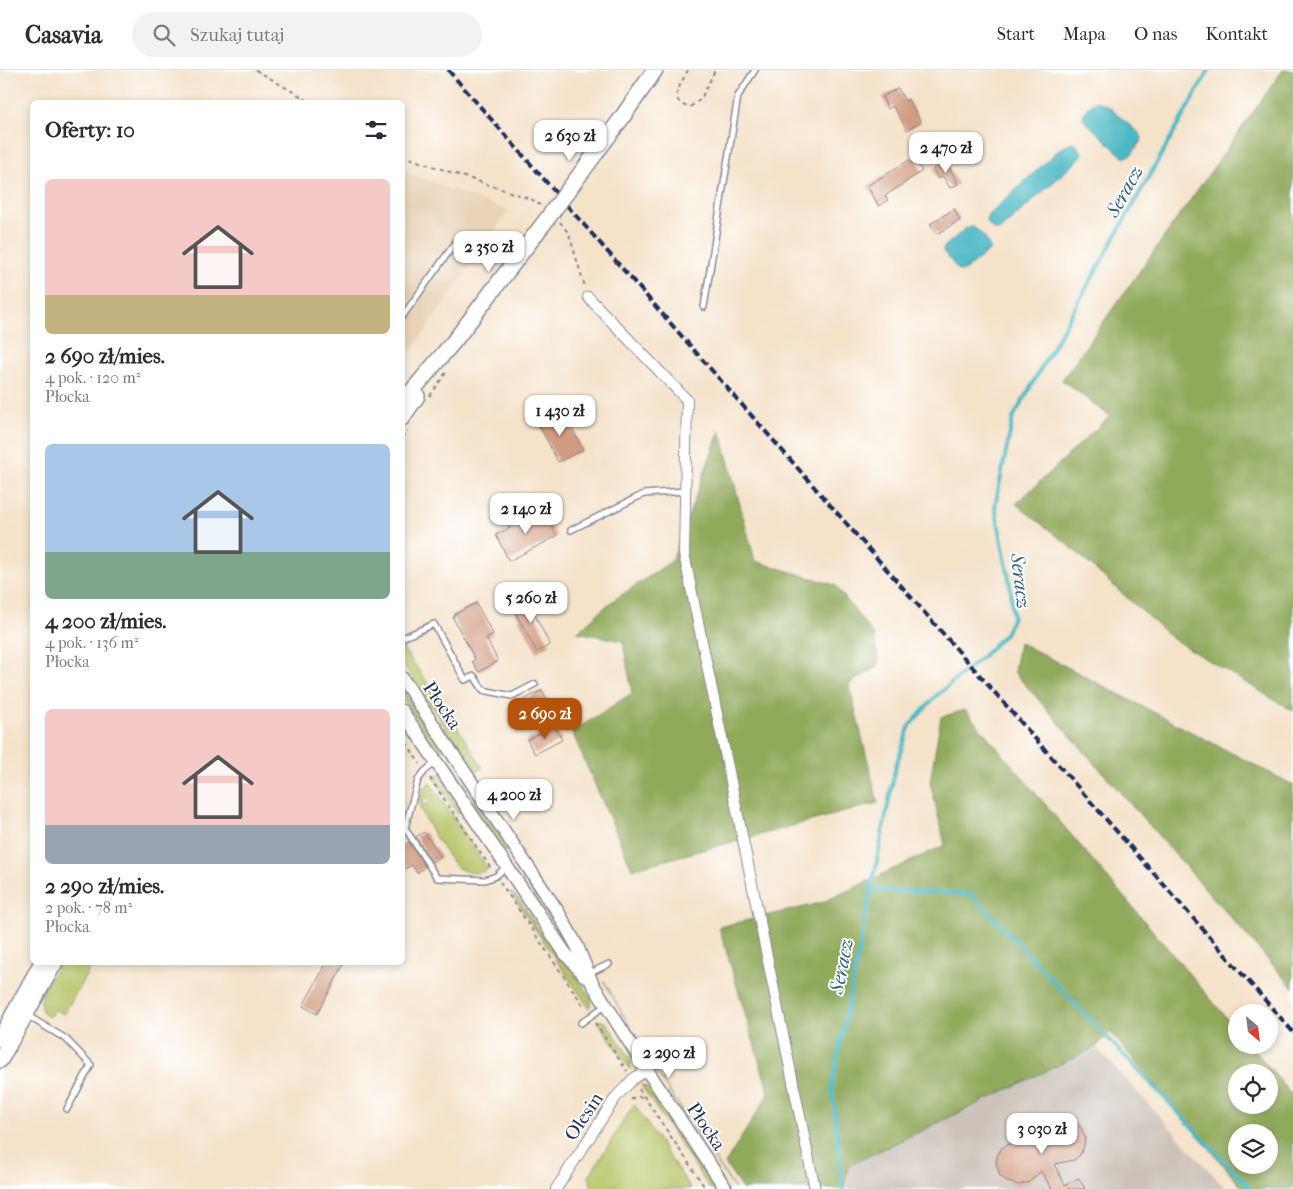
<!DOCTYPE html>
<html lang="pl">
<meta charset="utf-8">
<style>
body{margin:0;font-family:"IM FELL French Canon",serif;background:#f2f2f3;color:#2b2b33;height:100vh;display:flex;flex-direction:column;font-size:19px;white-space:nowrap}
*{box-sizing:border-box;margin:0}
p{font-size:16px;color:#7c7c81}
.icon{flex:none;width:28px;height:28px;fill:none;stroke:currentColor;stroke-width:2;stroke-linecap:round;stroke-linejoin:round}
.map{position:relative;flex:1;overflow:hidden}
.drawer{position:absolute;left:30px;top:30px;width:375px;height:865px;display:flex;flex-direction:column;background:#fff;border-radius:8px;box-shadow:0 2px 8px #0003}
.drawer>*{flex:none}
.needle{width:32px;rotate:152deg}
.tools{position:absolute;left:1228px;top:934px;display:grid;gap:10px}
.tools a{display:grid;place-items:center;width:50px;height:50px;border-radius:50%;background:#fff;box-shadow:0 2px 8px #0003;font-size:25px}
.price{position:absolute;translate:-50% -42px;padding:0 11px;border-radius:10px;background:#fff;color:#222;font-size:16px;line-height:32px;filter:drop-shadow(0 1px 2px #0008)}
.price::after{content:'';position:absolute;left:50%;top:30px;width:15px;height:11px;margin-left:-8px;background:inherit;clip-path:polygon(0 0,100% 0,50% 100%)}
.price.current{background:#b45309;color:#fff}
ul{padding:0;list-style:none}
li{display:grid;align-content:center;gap:10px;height:265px;padding:0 15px}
li span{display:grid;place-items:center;height:155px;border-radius:8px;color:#555}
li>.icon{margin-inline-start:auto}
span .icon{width:90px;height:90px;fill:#fffc;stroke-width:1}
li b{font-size:21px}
h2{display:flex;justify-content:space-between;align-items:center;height:60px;padding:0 15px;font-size:21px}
header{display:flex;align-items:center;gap:30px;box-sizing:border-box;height:70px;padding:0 25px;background:#fff;border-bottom:1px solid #e1e1e2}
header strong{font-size:24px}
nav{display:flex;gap:28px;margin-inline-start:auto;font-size:18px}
.search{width:350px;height:45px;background:#f2f2f3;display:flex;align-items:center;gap:12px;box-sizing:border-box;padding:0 18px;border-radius:28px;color:#7c7c81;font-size:19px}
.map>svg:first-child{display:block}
.built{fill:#e9d4b9}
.industrial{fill:#ccc2b9}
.green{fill:#b6c365;stroke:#687962}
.forest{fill:#90a95a;stroke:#566c5c;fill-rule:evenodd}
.water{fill:#4ab8c3;stroke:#327490}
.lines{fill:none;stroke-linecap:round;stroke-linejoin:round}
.stream{stroke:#4ab8c3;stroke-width:4}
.building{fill:#d29c81}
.service-casing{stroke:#888894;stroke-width:8}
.minor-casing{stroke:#888894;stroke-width:12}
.tertiary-casing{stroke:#888894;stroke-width:15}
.secondary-casing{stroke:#888894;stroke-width:18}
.path{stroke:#888894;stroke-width:2;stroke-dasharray:4 4;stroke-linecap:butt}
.service{stroke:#fff;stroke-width:5}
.minor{stroke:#fff;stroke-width:10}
.tertiary{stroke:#fff;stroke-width:12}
.secondary{stroke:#fff;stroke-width:15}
.rail{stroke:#1b2f5e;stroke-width:4;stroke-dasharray:8 4;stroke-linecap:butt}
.secondary-bridge-casing{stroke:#888894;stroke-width:18;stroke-linecap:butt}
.secondary-bridge{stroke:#fff;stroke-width:15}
.labels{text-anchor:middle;stroke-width:4;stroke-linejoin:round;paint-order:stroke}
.street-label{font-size:19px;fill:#1b2f5e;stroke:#fff}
.water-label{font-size:20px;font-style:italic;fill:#2b5f81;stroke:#fff}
</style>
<header>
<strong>Casavia</strong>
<div class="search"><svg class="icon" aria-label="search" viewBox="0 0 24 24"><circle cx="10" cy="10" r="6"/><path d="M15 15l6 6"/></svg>Szukaj tutaj</div>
<nav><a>Start</a><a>Mapa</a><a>O nas</a><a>Kontakt</a></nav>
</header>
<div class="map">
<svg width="1293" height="1119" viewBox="0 0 1293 1119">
<rect width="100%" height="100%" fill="#fff"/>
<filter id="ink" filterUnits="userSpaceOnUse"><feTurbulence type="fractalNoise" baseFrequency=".02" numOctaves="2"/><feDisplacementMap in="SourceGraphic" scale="10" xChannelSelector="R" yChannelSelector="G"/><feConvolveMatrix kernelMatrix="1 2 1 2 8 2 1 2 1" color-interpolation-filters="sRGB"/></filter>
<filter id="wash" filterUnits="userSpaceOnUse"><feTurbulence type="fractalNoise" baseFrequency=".0096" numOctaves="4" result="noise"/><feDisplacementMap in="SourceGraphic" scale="20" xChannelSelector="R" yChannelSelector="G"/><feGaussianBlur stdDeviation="1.12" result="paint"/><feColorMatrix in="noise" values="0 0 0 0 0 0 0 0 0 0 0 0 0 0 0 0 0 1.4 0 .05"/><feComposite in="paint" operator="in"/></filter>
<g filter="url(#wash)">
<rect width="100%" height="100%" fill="#f4e2c9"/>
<path class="built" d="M403 101 508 141 403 293Z"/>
<path class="industrial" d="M1096 977 1226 1119H848V1096Z"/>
<path class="green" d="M402 577 448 642 483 698 474 701 472 698 403 594Z
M402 619 442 678 441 682 438 681 403 628Z
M450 693H452L509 778 507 781H504L448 696Z
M437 704 442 705 461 742 458 744 434 708Z
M430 712 488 799C480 805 467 803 458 798 450 792 422 747 420 737L432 731 430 727 420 735C420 725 423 719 430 712Z
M518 793 549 839 583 898 515 797Z
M510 822 518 828 543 866 562 886 591 928V935L589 938Z
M59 893H93L64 944 55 940 49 947C28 937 52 906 59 893Z
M604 911 651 994 735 1119 650 993Z
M597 950 606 952 629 986 631 991 630 999Z
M641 1015 647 1017 652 1022 717 1119H710Z
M634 1034 691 1119H592L589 1106Z"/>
<path class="forest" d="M1283 0H1293V641L1173 569 1066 473 1016 434 1110 346 1062 310Z
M720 360 755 491 835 515 874 566 879 595 849 614 878 733 632 799 572 662 632 623 623 571 577 562 611 532 672 491Z
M1019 572 1293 715V918L1014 602Z
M965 640 1236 959V975H1250L1293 1026V1119H1244L1110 962 1096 977 848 1096 845 1119H742L725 1094 769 1023 719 857 821 833 945 775 930 712 941 647ZM1236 1002H1269V1035H1236ZM1236 1062H1269V1095H1236Z"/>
<path class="water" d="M1097 31 1109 37 1140 64 1142 69 1132 84 1124 88 1083 49C1083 40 1089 35 1097 31Z
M1072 72 1076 74 1083 84 1076 92 1000 160H994L986 151 988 145 1061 78Z
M971 156C980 161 988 169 990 180L963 202 959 201 943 181 944 177 966 158Z"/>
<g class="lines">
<path class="stream" d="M871 820 971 824 1251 1119
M843 1119 832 1016 896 695 910 655 935 627 981 588 1005 564 1013 547 1010 514 995 436 1013 348 1209 0"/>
</g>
<g id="blocks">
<path class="building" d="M898 18 905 31 908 29 921 52 907 60 893 36 888 39 882 27Z
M914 87 922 101 885 126 888 130 879 136 867 116Z
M946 91 958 114 950 118 943 106 938 109 933 99Z
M954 139 960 150 937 164 930 154Z
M556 342 565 359 571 356 583 380 558 392 537 351Z
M543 440 557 466 509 491 496 465 510 458 508 455 523 447 525 450Z
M526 527 550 575 537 582 511 535Z
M476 533 493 564 486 568 498 591 479 602 472 591 475 589 453 548 455 544Z
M542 620 549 633 520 649 513 636Z
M554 656 562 670 535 684 527 670Z
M424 762 441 787 432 792 416 767Z
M409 772 425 797 417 803 412 795 402 801V776Z
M327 892H345L317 944 303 936Z
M1064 1049 1074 1052 1081 1058 1085 1068 1084 1076 1080 1085 1074 1090 1054 1094 1065 1115 1079 1108 1085 1119H1052L1041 1101 1029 1112 1018 1115 1008 1112 1000 1106 996 1092 998 1084 1003 1077 1011 1073 1025 1070 1021 1061 1030 1057 1043 1062 1052 1053Z"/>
</g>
</g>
<g filter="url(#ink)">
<use href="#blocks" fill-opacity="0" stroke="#888894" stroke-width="1"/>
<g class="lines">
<defs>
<path id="service" d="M704 237 738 26 755 0
M402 247 458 169
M571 460 644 424 685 421
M402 568 434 554 465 610 474 606 483 620 512 626 535 614
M436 692 425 701 418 710 405 758 437 808 485 810 496 806 506 797
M588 904 609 894
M28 946 66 969 91 995 67 1039
M581 953 606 935"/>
<path id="minor" d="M588 227 687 330 684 484 815 1119
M556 1119 616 1027 633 1009 647 1000"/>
<path id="tertiary" d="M402 608 558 842 577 876 592 913 647 1000 726 1119
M402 641 565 883 585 906"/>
<path id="secondary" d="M621 49 655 0
M402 333 455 270 544 153
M402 348 417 326
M0 969 42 892
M0 990 55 892"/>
</defs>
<use href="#service" class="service-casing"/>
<use href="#minor" class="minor-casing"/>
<use href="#tertiary" class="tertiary-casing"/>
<use href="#secondary" class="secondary-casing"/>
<path class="path" d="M256 0 310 32
M688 0 680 15 676 26C679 33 682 36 690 37L701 29 715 0
M402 86 531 129 540 135
M560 152 569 164 585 217
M430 326 447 301
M402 368 407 361
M402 666 420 694
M430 708 492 800
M500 812 585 938
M595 953 627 1001
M639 1019 706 1119
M631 1030C635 1026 640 1026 645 1028"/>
<use href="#service" class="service"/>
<use href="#minor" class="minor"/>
<use href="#tertiary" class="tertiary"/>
<use href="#secondary" class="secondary"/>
<path class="rail" d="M448 0 1293 962"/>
<defs>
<path id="secondary-bridge" d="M544 153 621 49"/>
</defs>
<use href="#secondary-bridge" class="secondary-bridge-casing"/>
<use href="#secondary-bridge" class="secondary-bridge"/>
</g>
</g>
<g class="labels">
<g class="street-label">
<text transform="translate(443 635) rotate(56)" y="7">Płocka</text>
<text transform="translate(583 1046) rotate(-56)" y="7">Olesin</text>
<text transform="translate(707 1056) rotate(56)" y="7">Płocka</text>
</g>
<g class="water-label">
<text transform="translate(1124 121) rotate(-61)" y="7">Seracz</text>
<text transform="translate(1021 511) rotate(83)" y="7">Seracz</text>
<text transform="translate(841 896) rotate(-79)" y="7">Seracz</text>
</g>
</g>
</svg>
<div class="tools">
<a><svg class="needle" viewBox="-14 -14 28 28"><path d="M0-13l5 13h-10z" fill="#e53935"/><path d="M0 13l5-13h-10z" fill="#7c7c81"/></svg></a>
<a><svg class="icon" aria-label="locate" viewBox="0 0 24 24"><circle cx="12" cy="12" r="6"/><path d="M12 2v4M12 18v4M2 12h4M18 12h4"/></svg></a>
<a><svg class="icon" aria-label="layers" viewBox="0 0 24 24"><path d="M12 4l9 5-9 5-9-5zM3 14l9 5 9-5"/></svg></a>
</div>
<b class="price" style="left:570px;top:92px">2 630 zł</b>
<b class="price" style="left:946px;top:104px">2 470 zł</b>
<b class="price" style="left:489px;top:203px">2 350 zł</b>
<b class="price" style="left:560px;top:367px">1 430 zł</b>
<b class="price" style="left:526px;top:465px">2 140 zł</b>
<b class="price" style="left:531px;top:554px">5 260 zł</b>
<b class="price current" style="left:545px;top:670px">2 690 zł</b>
<b class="price" style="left:514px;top:751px">4 200 zł</b>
<b class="price" style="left:669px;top:1009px">2 290 zł</b>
<b class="price" style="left:1042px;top:1085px">3 030 zł</b>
<section class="drawer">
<h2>Oferty: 10<svg class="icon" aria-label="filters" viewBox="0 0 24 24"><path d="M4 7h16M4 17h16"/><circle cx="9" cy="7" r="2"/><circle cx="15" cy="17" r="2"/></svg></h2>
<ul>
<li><span style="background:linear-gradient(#f6c9c9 75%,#c2b280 0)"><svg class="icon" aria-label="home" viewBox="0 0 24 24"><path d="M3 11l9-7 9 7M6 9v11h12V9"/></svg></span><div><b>2 690 zł/mies.</b><p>4 pok. · 120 m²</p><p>Płocka</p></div></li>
<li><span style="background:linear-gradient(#a9c7e8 70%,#7fa58c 0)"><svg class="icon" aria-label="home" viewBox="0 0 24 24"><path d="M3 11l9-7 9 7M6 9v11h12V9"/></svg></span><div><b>4 200 zł/mies.</b><p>4 pok. · 136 m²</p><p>Płocka</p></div></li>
<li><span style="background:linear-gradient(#f6c9c9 75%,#9aa5b1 0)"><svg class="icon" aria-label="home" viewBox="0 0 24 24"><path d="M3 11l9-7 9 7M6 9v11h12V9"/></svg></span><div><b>2 290 zł/mies.</b><p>2 pok. · 78 m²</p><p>Płocka</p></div></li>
</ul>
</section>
</div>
